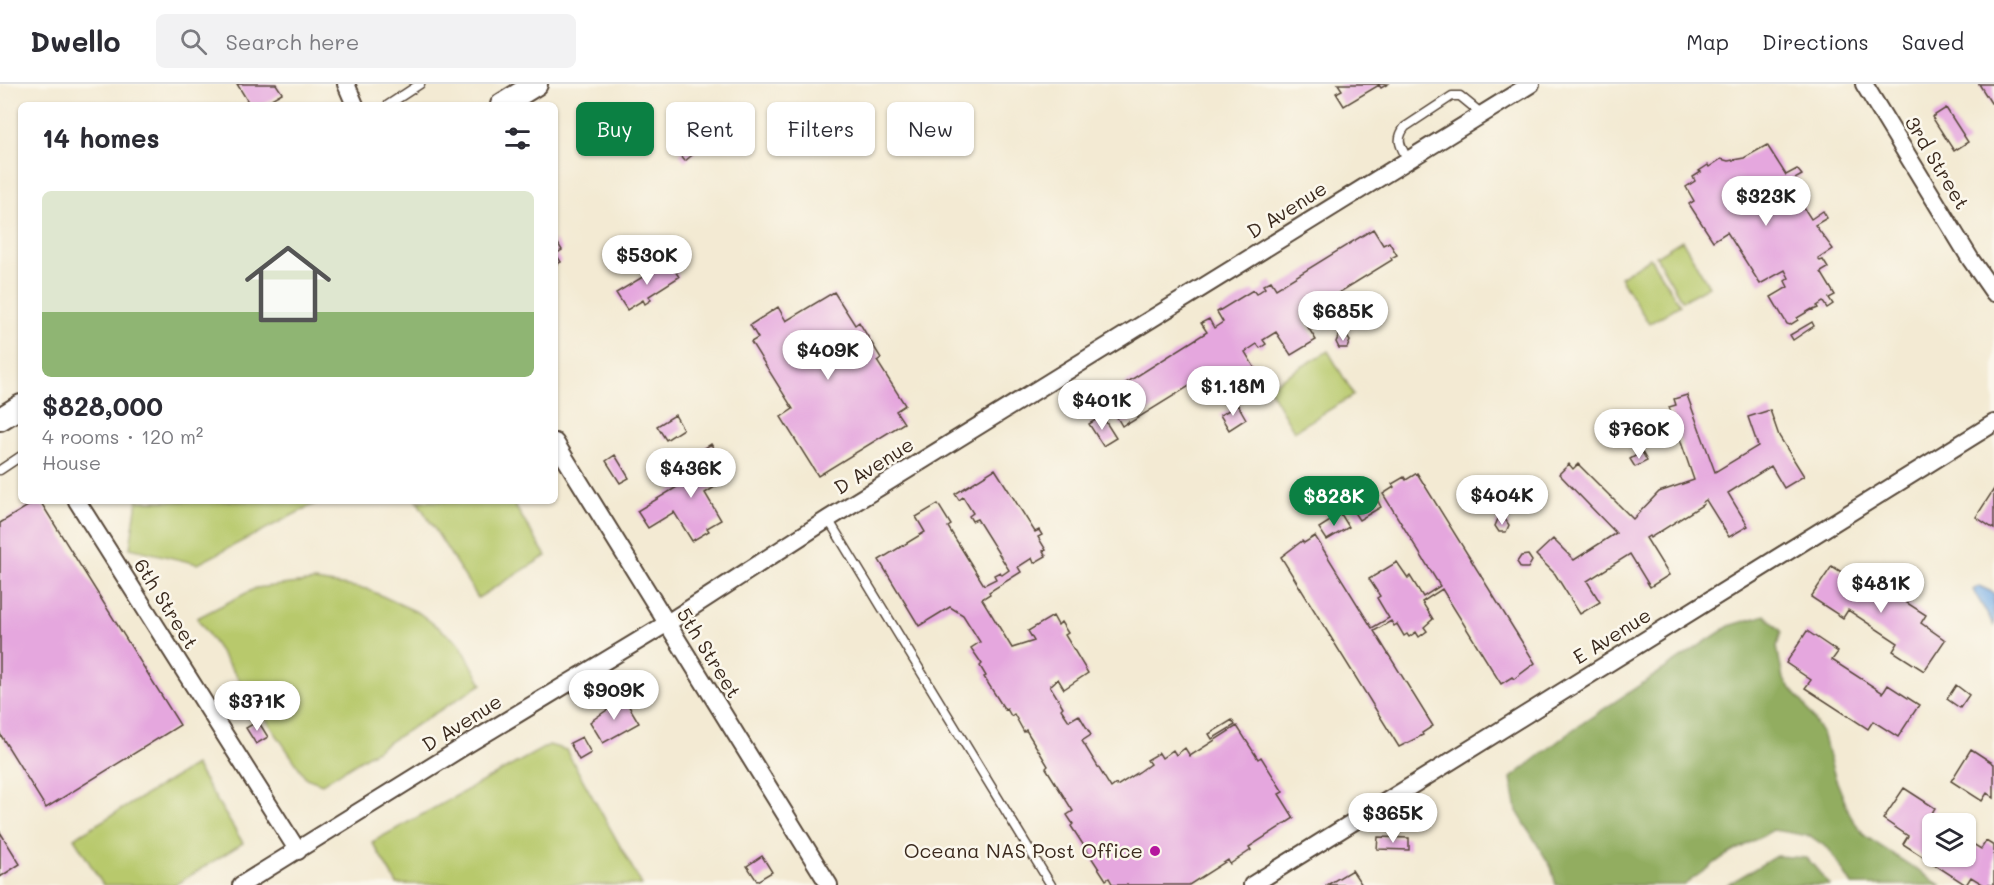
<!DOCTYPE html>
<meta charset="utf-8">
<style>
body{margin:0;font-family:Mali,sans-serif;background:#f2f2f3;color:#2b2b33;height:100vh;display:flex;flex-direction:column;font-size:22px;white-space:nowrap}
*{box-sizing:border-box;margin:0}
p{font-size:20px;color:#7c7c81}
.icon{flex:none;width:33px;height:33px;fill:none;stroke:currentColor;stroke-width:2;stroke-linecap:round;stroke-linejoin:round}
.map{position:relative;flex:1;overflow:hidden}
.details{position:absolute;left:18px;top:18px;width:540px;height:402px;display:flex;flex-direction:column;background:#fff;border-radius:9px;box-shadow:0 2px 4px #0004}
.details>*{flex:none}
.top-card{position:absolute;left:576px;top:18px;width:570px;height:54px;display:flex;gap:12px}
.buttons{position:absolute;left:1922px;top:729px;display:grid;gap:12px}
.buttons a{display:grid;place-items:center;width:54px;height:54px;border-radius:9px;background:#fff;box-shadow:0 2px 4px #0004;font-size:30px}
.price{position:absolute;translate:-50% -51px;padding:0 14px;border-radius:21px;background:#fff;color:#222;font-size:20px;line-height:39px;filter:drop-shadow(0 2px 3px #0008)}
.price::after{content:'';position:absolute;left:50%;top:36px;width:18px;height:14px;margin-left:-9px;background:inherit;clip-path:polygon(0 0,100% 0,50% 100%)}
.price.current{background:#0b8043;color:#fff}
ul{padding:0;list-style:none}
li{display:grid;align-content:center;gap:12px;height:318px;padding:0 24px}
li+li{border-top:2px solid #e1e1e2}
li span{display:grid;place-items:center;height:186px;border-radius:9px;color:#555}
li>.icon{margin-inline-start:auto}
span .icon{width:108px;height:108px;fill:#fffc;stroke-width:1}
li b{font-size:26px}
h2{display:flex;justify-content:space-between;align-items:center;height:72px;padding:0 24px;font-size:26px}
.pill{padding:0 21px;border-radius:9px;background:#fff;box-shadow:0 2px 4px #0004;font-size:21px;line-height:54px}
.pill.current{background:#0b8043;color:#fff}
header{display:flex;align-items:center;gap:36px;box-sizing:border-box;height:84px;padding:0 30px;background:#fff;border-bottom:2px solid #e1e1e2}
header strong{font-size:28px}
nav{display:flex;gap:33px;margin-inline-start:auto;font-size:21px}
.search{width:420px;height:54px;background:#f2f2f3;display:flex;align-items:center;gap:15px;box-sizing:border-box;padding:0 21px;border-radius:9px;color:#7c7c81;font-size:22px}
.map>svg:first-child{display:block}
.green{fill:#b8c96c;stroke:#7a7a45;stroke-width:1.5}
.forest{fill:#92ad60;stroke:#666c3f;stroke-width:1.5}
.water{fill:#77ade6;stroke:#596c82;stroke-width:1.5}
.building{fill:#e5a7de}
.lines{fill:none;stroke-linecap:round;stroke-linejoin:round}
.service-casing{stroke:#574739;stroke-width:11}
.minor-casing{stroke:#574739;stroke-width:20}
.secondary-casing{stroke:#574739;stroke-width:26}
.service{stroke:#fff;stroke-width:8}
.minor{stroke:#fff;stroke-width:16}
.secondary{stroke:#fff;stroke-width:22}
.poi-dot{fill:#b5179e;stroke:#fbf7ec;stroke-width:2}
.labels{text-anchor:middle;stroke-width:5;stroke-linejoin:round;paint-order:stroke}
.street-label{font-size:20px;fill:#3b2a1e;stroke:#fbf7ec}
.poi-label{font-size:20px;fill:#3b2a1e;stroke:#fbf7ec;text-anchor:end}
</style>
<header>
<strong>Dwello</strong>
<div class="search"><svg class="icon" aria-label="search" viewBox="0 0 24 24"><circle cx="10" cy="10" r="6"/><path d="M15 15l6 6"/></svg>Search here</div>
<nav><a>Map</a><a>Directions</a><a>Saved</a></nav>
</header>
<div class="map">
<svg width="1994" height="801" viewBox="0 0 1994 801">
<rect width="100%" height="100%" fill="#fbf7ec"/>
<filter id="ink" filterUnits="userSpaceOnUse"><feTurbulence type="fractalNoise" baseFrequency=".0167" numOctaves="2"/><feDisplacementMap in="SourceGraphic" scale="12" xChannelSelector="R" yChannelSelector="G"/><feConvolveMatrix kernelMatrix="1 2 1 2 8 2 1 2 1" color-interpolation-filters="sRGB"/></filter>
<filter id="wash" filterUnits="userSpaceOnUse"><feTurbulence type="fractalNoise" baseFrequency=".008" numOctaves="4" result="noise"/><feDisplacementMap in="SourceGraphic" scale="24" xChannelSelector="R" yChannelSelector="G"/><feGaussianBlur stdDeviation="1.35" result="paint"/><feColorMatrix in="noise" values="0 0 0 0 0 0 0 0 0 0 0 0 0 0 0 0 0 1.4 0 .05"/><feComposite in="paint" operator="in"/></filter>
<g filter="url(#wash)">
<rect width="100%" height="100%" fill="#f3ead3"/>
<path class="green" d="M1682 156 1709 202 1682 217 1656 172Z
M1650 174 1680 221 1649 240 1620 193Z
M1328 267 1354 311 1294 347 1268 303Z
M137 417H320L198 480 130 464Z
M417 417H512L546 472 478 514Z
M315 497 367 505 419 529 460 560 482 600 322 700 306 694 197 534 256 504Z
M549 661 566 666 642 801 397 800 372 758Z
M195 681 243 759 175 801H103L74 754Z"/>
<path class="forest" d="M1765 531 1781 547 1777 563 1783 595 1804 620 1822 649 1835 693 1851 733 1865 752 1940 801H1852L1829 765 1810 752 1773 746 1725 772 1684 801H1556L1551 783 1517 727 1511 694 1575 644 1729 542Z
M1776 772 1807 774 1830 801H1727Z"/>
<path class="water" d="M1979 502 1994 509V542L1973 506Z"/>
<g id="blocks">
<path class="building" d="M237 0H276L282 9 261 21H250Z
M1338 0H1388L1381 4 1379 1 1344 22 1336 9 1342 6Z
M1979 0H1994V18L1991 19Z
M1946 24 1968 58 1954 67 1932 33Z
M690 61 696 68 685 77 679 70Z
M1767 61 1786 91 1797 85 1802 91 1793 96 1807 118 1802 121 1811 135 1823 127 1827 134 1815 141 1833 165 1818 175 1820 177 1823 176 1828 184 1821 188 1835 211 1829 214 1833 220 1827 224 1823 218 1817 222 1818 224 1813 226 1812 225 1797 234 1798 236 1790 241 1787 240 1771 213 1788 203 1785 197 1789 194 1785 186 1760 200 1727 148 1713 157 1689 120 1694 117 1686 103 1695 97 1693 93 1701 88 1699 87 1708 81 1709 83 1721 75 1728 77 1744 74Z
M1373 145 1383 161 1389 158 1397 171 1391 174 1392 176 1301 232 1316 256 1291 271 1276 248 1263 256 1266 260 1260 264 1257 260 1245 268 1259 291 1234 307 1220 283 1128 340V338L1122 342 1114 328 1119 325 1110 309 1207 248 1201 239 1209 235 1214 244 1223 238 1217 228 1253 206 1256 210 1265 204 1263 201 1271 197 1276 205Z
M555 155 562 166 556 170 561 178 555 181Z
M669 177 679 193 649 212 651 216 645 220 643 216 627 226 616 209Z
M834 208 855 241 859 238 881 274 877 277 905 321 896 327 904 339 818 392 781 333 793 325 751 258 758 254 750 241 778 223 786 237Z
M1812 238 1814 242 1793 256 1790 251Z
M1339 251H1346L1350 257 1347 264H1339L1336 258Z
M1687 311 1715 388 1758 362 1748 333 1770 326 1779 352 1804 392 1784 404 1771 382 1728 409 1748 442 1729 453 1706 416 1703 418 1704 420 1650 454 1649 452 1646 454 1669 491 1650 503 1630 470 1587 497 1600 518 1580 530 1555 490 1536 471 1553 455 1574 476 1616 449 1559 390 1569 380 1573 385 1578 380 1633 435 1659 408 1694 396 1669 323 1676 321 1674 315Z
M1238 321 1246 335 1229 346 1220 331Z
M675 331 683 345 666 356 657 342Z
M1102 332 1116 354 1103 362 1089 340Z
M711 360 731 393 705 409 721 436 707 444 709 447 692 457 674 428 648 444 637 427 707 385 697 369Z
M1642 368 1647 377 1635 383 1630 375Z
M615 371 629 394 620 399 606 377Z
M995 385 1035 448 1039 446 1042 451 1038 453 1046 466 1043 467 1046 472 1034 479 1032 474 1018 483 1021 488 989 508 990 510 982 515 1012 564 1034 557 1028 547 1053 532 1058 541 1061 538 1068 549 1065 551 1088 589 1064 605 1058 595 1050 602 1063 623 1061 625 1069 637 1079 631 1091 651 1082 657 1111 704 1116 700 1117 702 1139 688 1150 680 1147 676 1159 669 1162 674 1173 666 1176 671 1185 664 1190 672 1237 642 1258 675 1261 673 1283 708 1279 710 1294 734 1249 763 1251 766 1230 780 1228 776 1189 801H1113L1109 794 1106 796 1071 742 1073 740 1067 731 1073 727 1046 684 1048 682 1026 646 1024 648 1014 630 1011 632 1007 625 1005 626 984 593 986 592 980 582 982 580 971 564 980 558 963 531 950 523 919 542 879 476 925 448 916 433 938 420 951 441 948 443 984 501 996 495 994 491 1000 488 1002 491 1009 486 977 435 972 437 969 432 973 429 963 413 959 416 955 410Z
M1417 389 1535 579 1514 595 1512 593 1501 600 1442 505 1422 518 1433 535 1424 543 1427 547 1419 553 1416 548 1409 553 1407 550 1404 552 1397 540 1394 542 1391 537 1374 547 1433 642 1422 649 1423 651 1399 663 1281 473 1302 457 1304 459 1315 452 1372 544 1389 534 1377 514 1380 512 1369 495 1397 478 1408 494 1410 492 1423 513 1440 502 1383 410 1394 403 1392 400 1404 393 1406 396Z
M1994 405V445L1976 433Z
M1374 410 1381 423 1359 436 1351 424Z
M36 417H40L180 641 46 724 0 650V439Z
M1341 430 1349 443 1327 456 1319 444Z
M1498 435H1505L1509 441 1506 448H1499L1495 442Z
M1528 471 1532 477 1528 484H1521L1517 478 1521 472Z
M1832 482 1857 498 1862 490 1926 531 1921 539 1945 556 1924 587 1893 567 1898 559 1848 526 1843 534 1811 513Z
M1807 547 1838 568 1832 576 1883 609 1888 601 1919 621 1898 653 1873 637 1868 645 1805 604 1811 596 1786 579Z
M1956 601 1969 611 1960 624 1947 615Z
M624 614 639 639 603 659 590 638Z
M1232 636 1235 641 1212 655 1209 650Z
M258 637 268 653 256 660 246 644Z
M582 653 591 669 579 676 570 659Z
M1971 665 1994 680V714L1987 709 1982 717 1951 697Z
M1904 704 1935 724 1930 732 1942 740H1932V772H1965V755L1981 765 1986 757 1994 762V801H1984L1971 793 1966 801 1903 760 1908 752 1883 735Z
M0 748 20 780 0 793Z
M1378 753 1409 754V766L1377 765Z
M762 772 772 788 757 797 747 782Z
M1352 786 1362 801H1327Z"/>
</g>
</g>
<g filter="url(#ink)">
<use href="#blocks" fill-opacity="0" stroke="#574739" stroke-width="1.5"/>
<g class="lines">
<defs>
<path id="service" d="M388 21 420 0
M1408 76C1401 63 1395 56 1405 43L1452 12H1460L1482 30
M0 386 21 372
M828 435 1051 801"/>
<path id="minor" d="M346 0 355 21
M1864 0 1971 176 1994 209
M555 358 829 801
M77 417 298 767
M241 801 463 663 666 540 828 435 1531 0
M1252 801 1994 339"/>
<path id="secondary" d="M502 21 536 0
M0 335 21 322"/>
</defs>
<use href="#service" class="service-casing"/>
<use href="#minor" class="minor-casing"/>
<use href="#secondary" class="secondary-casing"/>
<use href="#service" class="service"/>
<use href="#minor" class="minor"/>
<use href="#secondary" class="secondary"/>
</g>
</g>
<circle class="poi-dot" cx="1155" cy="767" r="6"/>
<g class="labels">
<g class="street-label">
<text transform="translate(1937 79) rotate(59)" y="7">3rd Street</text>
<text transform="translate(1287 126) rotate(-32)" y="7">D Avenue</text>
<text transform="translate(874 382) rotate(-32)" y="7">D Avenue</text>
<text transform="translate(166 520) rotate(58)" y="7">6th Street</text>
<text transform="translate(1612 552) rotate(-32)" y="7">E Avenue</text>
<text transform="translate(709 569) rotate(58)" y="7">5th Street</text>
<text transform="translate(462 639) rotate(-32)" y="7">D Avenue</text>
</g>
<g class="poi-label">
<text x="1143" y="774">Oceana NAS Post Office</text>
</g>
</g>
</svg>
<div class="buttons">
<a><svg class="icon" aria-label="layers" viewBox="0 0 24 24"><path d="M12 4l9 5-9 5-9-5zM3 14l9 5 9-5"/></svg></a>
</div>
<b class="price" style="left:1766px;top:143px">$323K</b>
<b class="price" style="left:647px;top:202px">$530K</b>
<b class="price" style="left:1343px;top:258px">$685K</b>
<b class="price" style="left:828px;top:297px">$409K</b>
<b class="price" style="left:1233px;top:333px">$1.18M</b>
<b class="price" style="left:1102px;top:347px">$401K</b>
<b class="price" style="left:1639px;top:376px">$760K</b>
<b class="price" style="left:691px;top:415px">$436K</b>
<b class="price" style="left:1502px;top:442px">$404K</b>
<b class="price current" style="left:1334px;top:443px">$828K</b>
<b class="price" style="left:1881px;top:530px">$481K</b>
<b class="price" style="left:614px;top:637px">$909K</b>
<b class="price" style="left:257px;top:648px">$371K</b>
<b class="price" style="left:1393px;top:760px">$365K</b>
<div class="top-card">
<a class="pill current">Buy</a>
<a class="pill">Rent</a>
<a class="pill">Filters</a>
<a class="pill">New</a>
</div>
<section class="details">
<h2>14 homes<svg class="icon" aria-label="filters" viewBox="0 0 24 24"><path d="M4 7h16M4 17h16"/><circle cx="9" cy="7" r="2"/><circle cx="15" cy="17" r="2"/></svg></h2>
<ul>
<li><span style="background:linear-gradient(#dfe7d0 65%,#8fb573 0)"><svg class="icon" aria-label="home" viewBox="0 0 24 24"><path d="M3 11l9-7 9 7M6 9v11h12V9"/></svg></span><div><b>$828,000</b><p>4 rooms · 120 m²</p><p>House</p></div></li>
</ul>
</section>
</div>
